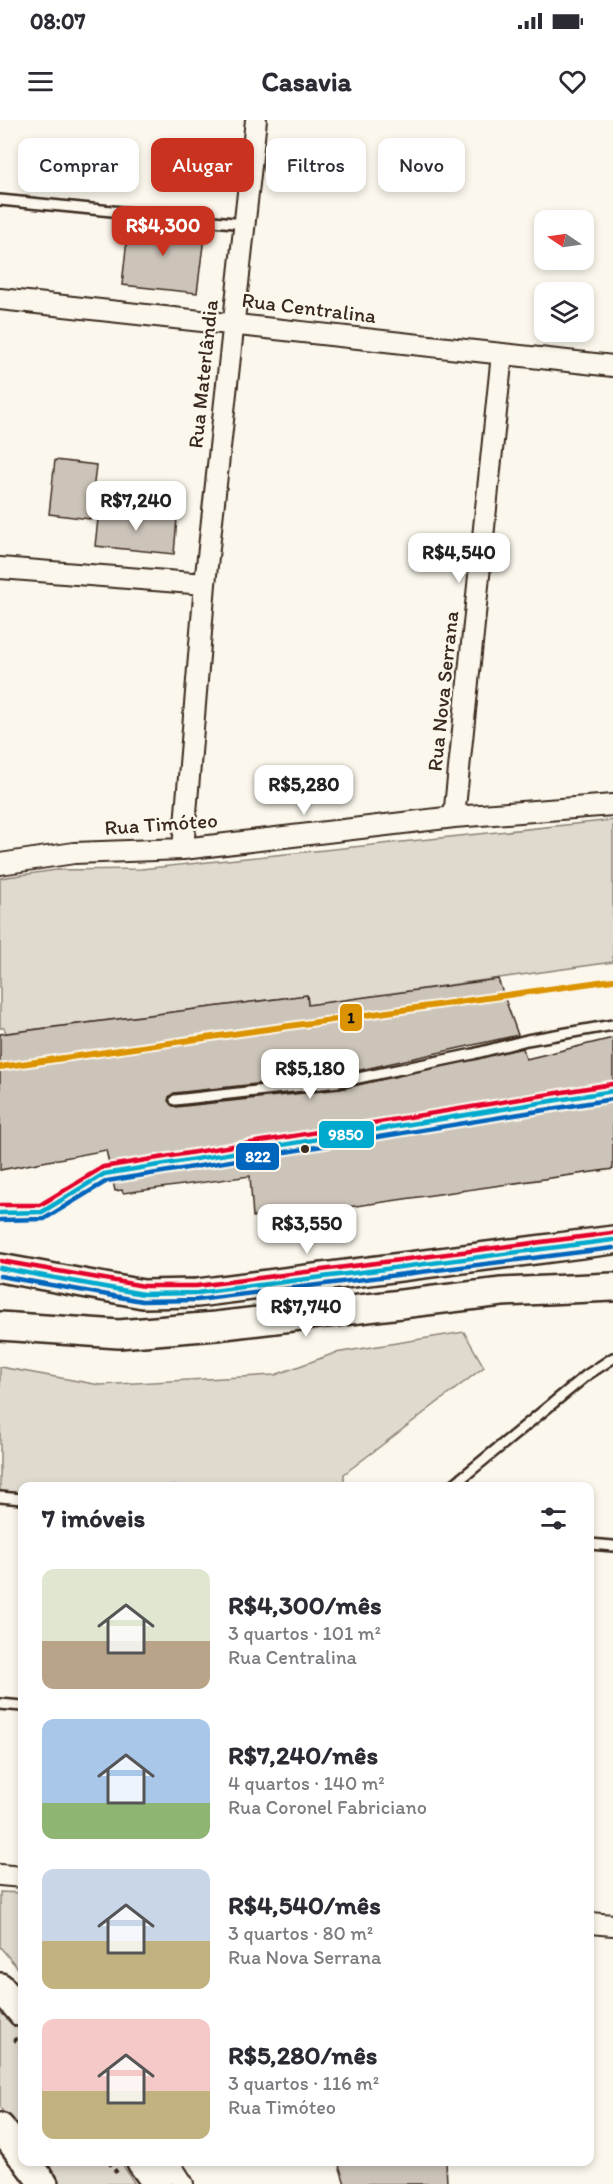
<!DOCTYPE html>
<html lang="pt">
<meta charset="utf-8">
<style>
body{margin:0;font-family:Itim,sans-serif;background:#f7f7f7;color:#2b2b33;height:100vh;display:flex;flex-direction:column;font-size:22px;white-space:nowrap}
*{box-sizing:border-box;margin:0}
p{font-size:20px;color:#7c7c81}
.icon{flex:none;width:33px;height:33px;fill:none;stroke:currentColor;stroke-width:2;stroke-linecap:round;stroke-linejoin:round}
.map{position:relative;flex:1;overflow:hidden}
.drawer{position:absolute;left:18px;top:1362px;width:576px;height:684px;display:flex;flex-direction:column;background:#fff;border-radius:12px;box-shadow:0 3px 9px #0003}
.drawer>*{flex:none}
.top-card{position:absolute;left:18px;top:18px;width:578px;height:54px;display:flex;gap:12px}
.needle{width:39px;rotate:283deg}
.buttons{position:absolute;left:534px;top:90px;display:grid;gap:12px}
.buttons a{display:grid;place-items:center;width:60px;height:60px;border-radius:12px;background:#fff;box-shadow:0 3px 9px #0003;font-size:30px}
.price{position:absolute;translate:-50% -51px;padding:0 14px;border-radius:12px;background:#fff;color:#222;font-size:20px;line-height:39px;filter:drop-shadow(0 2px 3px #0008)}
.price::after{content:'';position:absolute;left:50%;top:36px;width:18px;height:14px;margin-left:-9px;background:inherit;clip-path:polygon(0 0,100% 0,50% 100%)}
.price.selected{background:#c8321e;color:#fff}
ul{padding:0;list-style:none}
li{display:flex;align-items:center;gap:18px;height:150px;padding:0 24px}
li span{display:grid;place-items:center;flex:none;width:168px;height:120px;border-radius:12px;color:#555}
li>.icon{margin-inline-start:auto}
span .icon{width:72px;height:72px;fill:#fffc;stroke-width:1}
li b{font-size:26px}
h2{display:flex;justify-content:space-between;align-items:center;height:72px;padding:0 24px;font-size:26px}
.tag{padding:0 21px;border-radius:12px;background:#fff;box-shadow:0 3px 9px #0003;font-size:21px;line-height:54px}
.tag.selected{background:#c8321e;color:#fff}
.status{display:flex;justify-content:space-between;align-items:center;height:42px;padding:0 30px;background:#fff;direction:ltr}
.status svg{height:16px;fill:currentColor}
header{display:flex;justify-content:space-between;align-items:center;height:78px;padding:0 24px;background:#fff;font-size:27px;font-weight:800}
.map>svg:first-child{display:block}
.green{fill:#dfd9ce;stroke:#8d8276;stroke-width:1.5}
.building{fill:#ccc4b9;stroke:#3b2a1e;stroke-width:1.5}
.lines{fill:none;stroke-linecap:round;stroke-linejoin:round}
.lane-casing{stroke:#3b2a1e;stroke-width:14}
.street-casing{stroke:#3b2a1e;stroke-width:24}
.secondary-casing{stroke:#3b2a1e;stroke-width:32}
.path{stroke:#3b2a1e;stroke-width:4;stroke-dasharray:4.5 4.5;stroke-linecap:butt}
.lane{stroke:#fbf7ec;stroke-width:9}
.street{stroke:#fbf7ec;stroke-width:20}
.secondary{stroke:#fbf7ec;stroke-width:27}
.bus-1-casing{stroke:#fbf7ec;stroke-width:9}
.bus-2-casing{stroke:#fbf7ec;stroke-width:9}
.bus-3-casing{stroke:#fbf7ec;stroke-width:9}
.bus-1{stroke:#00a9ce;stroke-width:4.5}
.bus-2{stroke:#0065bd;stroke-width:4.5}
.bus-3{stroke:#e4002b;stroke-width:4.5}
.metro-1-casing{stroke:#fbf7ec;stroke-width:10}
.metro-1{stroke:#db9304;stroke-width:6}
.bus-dot{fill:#3b2a1e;stroke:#fbf7ec;stroke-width:2}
.labels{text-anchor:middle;stroke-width:4.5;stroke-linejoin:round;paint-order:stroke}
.street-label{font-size:21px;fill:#3b2a1e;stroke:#fbf7ec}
.line-badge{stroke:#fbf7ec;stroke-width:2}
.badge-label{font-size:16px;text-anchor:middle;font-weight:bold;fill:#fff}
.pale-badge-label{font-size:16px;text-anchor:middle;font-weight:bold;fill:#111}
</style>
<div class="status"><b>08:07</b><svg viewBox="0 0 49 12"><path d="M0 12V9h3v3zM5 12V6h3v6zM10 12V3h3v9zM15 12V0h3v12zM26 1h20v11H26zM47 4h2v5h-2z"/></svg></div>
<header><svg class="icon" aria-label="menu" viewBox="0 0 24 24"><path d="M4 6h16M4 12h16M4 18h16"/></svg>Casavia<svg class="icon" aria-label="heart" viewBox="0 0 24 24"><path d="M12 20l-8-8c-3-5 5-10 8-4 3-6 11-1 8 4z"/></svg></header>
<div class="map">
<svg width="613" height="2064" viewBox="0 0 613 2064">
<rect width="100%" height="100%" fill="#fbf7ec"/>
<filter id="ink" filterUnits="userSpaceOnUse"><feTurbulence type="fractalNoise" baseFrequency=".0167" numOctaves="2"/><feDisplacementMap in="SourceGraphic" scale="12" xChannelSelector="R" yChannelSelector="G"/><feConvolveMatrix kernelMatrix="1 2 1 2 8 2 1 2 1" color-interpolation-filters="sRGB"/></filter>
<g filter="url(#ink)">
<path class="green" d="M613 700V842L308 885 307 875 6 913 4 908H0V758L56 750 141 749Z
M464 1212 484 1247 344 1354V1366H22V1378L0 1377V1247L100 1265 275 1255 335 1233Z
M0 1772 22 1773V1853L0 1827Z
M0 1882 22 1909V2018L0 1988Z
M41 2042H121L135 2064H58Z"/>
<path class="building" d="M129 101 205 109 197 173 122 165Z
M55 340 96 345 90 399 49 394Z
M99 390 177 398 174 434 95 426Z
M498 859 518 915 338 955 174 973 169 977 168 981 176 987 340 969 523 928 526 939 613 918V1049L356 1086 253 1097 250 1056 123 1073 122 1070 115 1071 106 1030 0 1050V914L307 875 308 885Z
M338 2042H446L447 2064H345Z"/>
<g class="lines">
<defs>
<path id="lane" d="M0 80 244 104
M175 980 339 962 473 934 527 920 613 905
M452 1366 587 1255 613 1238
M0 1377 22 1379
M590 1424 613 1426
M0 1584 22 1586"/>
<path id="street" d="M0 179 613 246
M0 448 205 464
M454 697 502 234
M183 729 205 464 256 0
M0 744 74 733 183 729 454 697 613 685
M0 1755 22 1757
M590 1803 613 1805
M169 2042 183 2064"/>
<path id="secondary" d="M0 1148 143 1174 197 1173 613 1120
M0 1206 119 1214 216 1206 502 1172 613 1167
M0 1867 22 1893
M0 2007 22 2036
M27 2042 44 2064
M141 2042 157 2064"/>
</defs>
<use href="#lane" class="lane-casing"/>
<use href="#street" class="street-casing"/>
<use href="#secondary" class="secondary-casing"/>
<path class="path" d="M14 1918 22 1928
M109 2042 117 2053"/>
<use href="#lane" class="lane"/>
<use href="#street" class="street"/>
<use href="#secondary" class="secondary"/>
<defs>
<path id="bus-1" d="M0 1093 42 1092 104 1054 613 971
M0 1148 143 1174 197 1173 613 1120"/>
<path id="bus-2" d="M0 1100 44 1099 107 1061 613 979
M0 1156 142 1181 197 1180 613 1128"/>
<path id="bus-3" d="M0 1085H40L103 1047 612 964
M1 1141 144 1166H196L612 1113"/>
</defs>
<use href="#bus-1" class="bus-1-casing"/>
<use href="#bus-2" class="bus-2-casing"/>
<use href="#bus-3" class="bus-3-casing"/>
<use href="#bus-1" class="bus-1"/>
<use href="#bus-2" class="bus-2"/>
<use href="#bus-3" class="bus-3"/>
<defs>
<path id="metro-1" d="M0 947 613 860"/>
</defs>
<use href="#metro-1" class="metro-1-casing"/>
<use href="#metro-1" class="metro-1"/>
</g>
</g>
<circle class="bus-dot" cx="305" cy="1029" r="5"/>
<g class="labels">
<g class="street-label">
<text transform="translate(309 188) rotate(7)" y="7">Rua Centralina</text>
<text transform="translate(203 254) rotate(-84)" y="7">Rua Materlândia</text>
<text transform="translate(443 571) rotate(-84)" y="7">Rua Nova Serrana</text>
<text transform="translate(161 704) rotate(-4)" y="7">Rua Timóteo</text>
</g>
</g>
<g class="line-badge">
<rect x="339" y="883" width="24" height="29" rx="6" fill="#db9304"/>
<rect x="318" y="1000" width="57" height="29" rx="6" fill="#00a9ce"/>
<rect x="235" y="1022" width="45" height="29" rx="6" fill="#0065bd"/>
</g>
<g class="badge-label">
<text x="346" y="1020">9850</text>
<text x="258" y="1042">822</text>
</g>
<g class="pale-badge-label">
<text x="351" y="903">1</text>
</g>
</svg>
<div class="buttons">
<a><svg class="needle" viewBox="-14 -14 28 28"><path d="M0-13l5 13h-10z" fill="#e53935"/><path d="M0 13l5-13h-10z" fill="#7c7c81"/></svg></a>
<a><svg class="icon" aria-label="layers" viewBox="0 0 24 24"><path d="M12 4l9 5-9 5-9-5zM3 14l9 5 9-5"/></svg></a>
</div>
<b class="price selected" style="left:163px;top:137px">R$4,300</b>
<b class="price" style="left:136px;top:412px">R$7,240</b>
<b class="price" style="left:459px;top:464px">R$4,540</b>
<b class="price" style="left:304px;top:696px">R$5,280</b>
<b class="price" style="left:310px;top:980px">R$5,180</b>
<b class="price" style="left:307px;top:1135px">R$3,550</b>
<b class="price" style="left:306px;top:1218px">R$7,740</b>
<div class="top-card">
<a class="tag">Comprar</a>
<a class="tag selected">Alugar</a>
<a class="tag">Filtros</a>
<a class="tag">Novo</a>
</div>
<section class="drawer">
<h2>7 imóveis<svg class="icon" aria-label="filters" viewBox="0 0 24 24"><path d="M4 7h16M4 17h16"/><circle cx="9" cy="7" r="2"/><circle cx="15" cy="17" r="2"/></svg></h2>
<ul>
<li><span style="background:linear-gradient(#dfe7d0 60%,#b9a48a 0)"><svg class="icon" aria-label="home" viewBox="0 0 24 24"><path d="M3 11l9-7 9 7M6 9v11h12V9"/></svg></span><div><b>R$4,300/mês</b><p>3 quartos · 101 m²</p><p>Rua Centralina</p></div></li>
<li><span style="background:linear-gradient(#a9c7e8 70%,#8fb573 0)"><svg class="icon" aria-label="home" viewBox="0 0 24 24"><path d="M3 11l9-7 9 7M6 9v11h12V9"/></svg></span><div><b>R$7,240/mês</b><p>4 quartos · 140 m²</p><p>Rua Coronel Fabriciano</p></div></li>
<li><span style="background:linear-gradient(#c9d6e8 60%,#c2b280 0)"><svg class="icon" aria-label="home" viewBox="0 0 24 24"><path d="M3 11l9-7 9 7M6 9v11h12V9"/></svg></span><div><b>R$4,540/mês</b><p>3 quartos · 80 m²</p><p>Rua Nova Serrana</p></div></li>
<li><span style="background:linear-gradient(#f6c9c9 60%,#c2b280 0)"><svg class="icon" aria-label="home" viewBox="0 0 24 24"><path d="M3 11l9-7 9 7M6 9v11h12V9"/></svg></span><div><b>R$5,280/mês</b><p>3 quartos · 116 m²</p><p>Rua Timóteo</p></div></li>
</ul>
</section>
</div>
